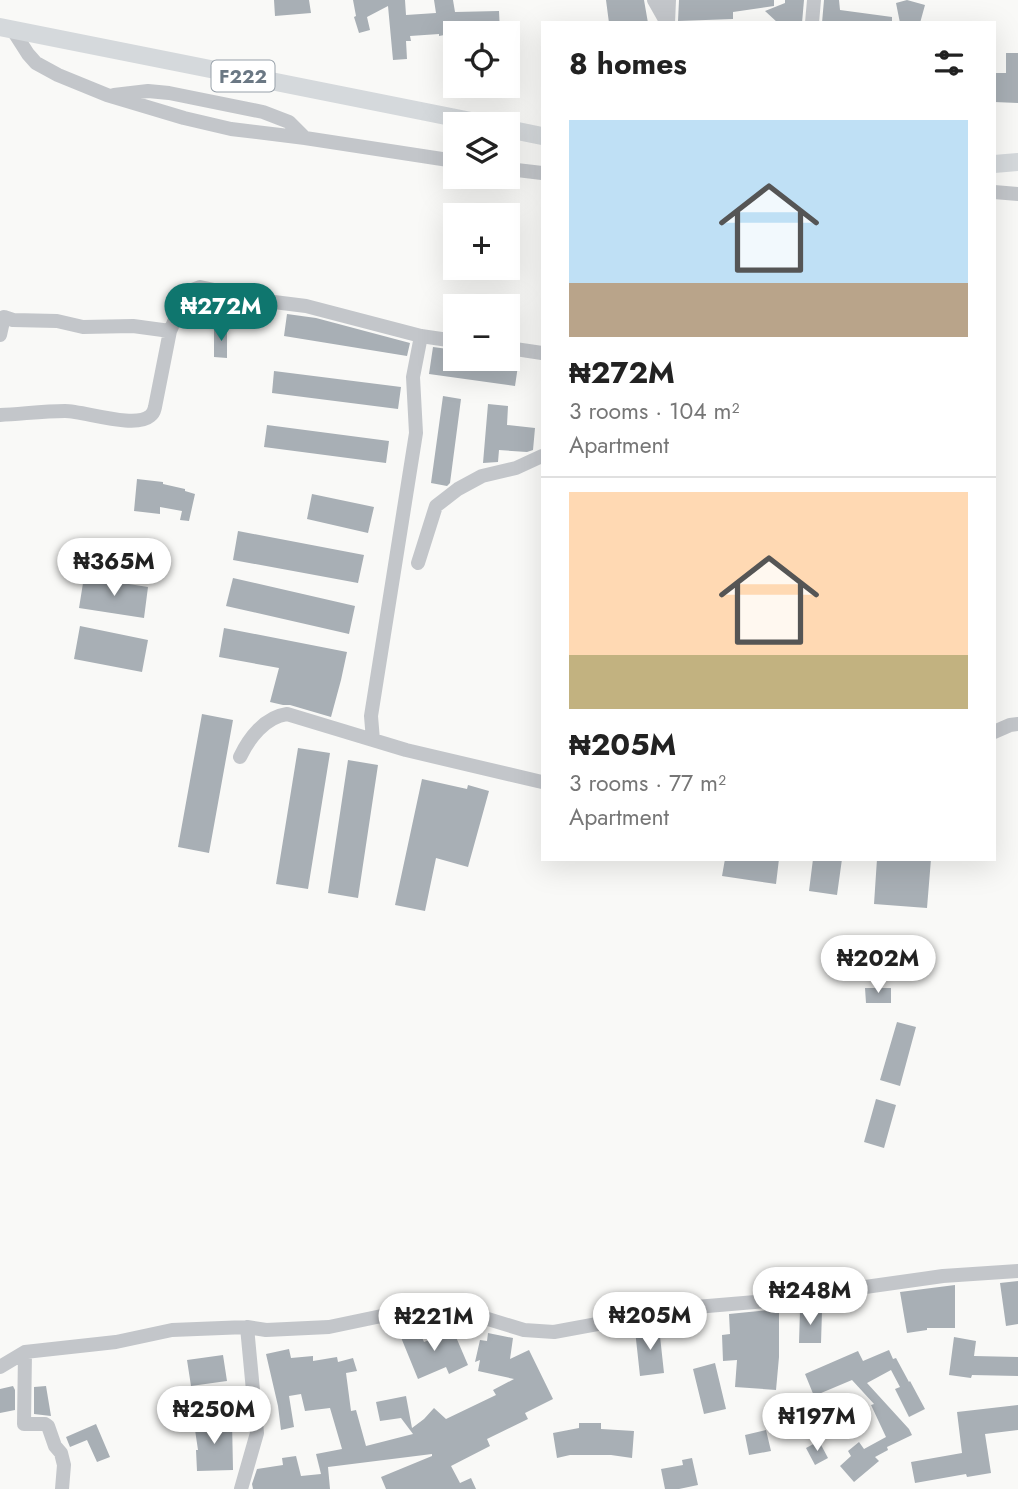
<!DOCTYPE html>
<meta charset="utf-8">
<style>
body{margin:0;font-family:Jost,sans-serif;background:#f6f6f6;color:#222;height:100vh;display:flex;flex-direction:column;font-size:26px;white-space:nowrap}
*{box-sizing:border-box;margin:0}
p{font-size:23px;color:#767676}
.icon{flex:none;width:38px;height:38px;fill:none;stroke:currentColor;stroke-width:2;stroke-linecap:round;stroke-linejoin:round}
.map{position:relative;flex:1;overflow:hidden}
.sheet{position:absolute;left:541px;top:21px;width:455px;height:840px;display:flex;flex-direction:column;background:#fff;border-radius:0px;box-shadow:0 7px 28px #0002}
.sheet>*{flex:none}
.controls{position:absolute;left:443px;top:21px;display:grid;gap:14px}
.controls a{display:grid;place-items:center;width:77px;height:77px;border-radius:0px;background:#fff;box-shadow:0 7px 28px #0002;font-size:35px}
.price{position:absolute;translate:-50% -60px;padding:0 16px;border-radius:24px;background:#fff;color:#222;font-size:23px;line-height:46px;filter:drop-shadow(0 2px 4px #0008)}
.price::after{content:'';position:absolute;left:50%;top:42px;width:21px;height:16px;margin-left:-10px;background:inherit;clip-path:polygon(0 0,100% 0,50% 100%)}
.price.active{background:#0f766e;color:#fff}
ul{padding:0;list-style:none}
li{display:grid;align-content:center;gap:14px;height:371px;padding:0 28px}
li+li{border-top:2px solid #e0e0e0}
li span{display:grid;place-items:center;height:217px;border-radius:0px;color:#555}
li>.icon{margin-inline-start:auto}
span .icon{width:126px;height:126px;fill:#fffc;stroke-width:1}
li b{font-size:30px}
h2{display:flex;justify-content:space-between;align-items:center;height:84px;padding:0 28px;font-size:30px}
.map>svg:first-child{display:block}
.building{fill:#a8afb5}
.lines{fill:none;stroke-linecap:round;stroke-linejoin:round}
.minor{stroke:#c3c6ca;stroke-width:14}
.major{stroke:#d5d9dc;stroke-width:18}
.labels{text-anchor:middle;stroke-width:7;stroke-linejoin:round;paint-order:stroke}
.shield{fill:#fff;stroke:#97a0a9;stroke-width:2}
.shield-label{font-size:19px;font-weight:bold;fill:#6b7884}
</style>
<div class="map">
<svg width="1018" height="1489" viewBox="0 0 1018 1489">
<rect width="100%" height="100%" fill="#f9f9f7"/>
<path class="building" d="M274 0H309L311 13 275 16Z
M353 0H405L406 15 436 13 434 0H453L455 12 499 11 500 33H455L439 36V34L410 36 411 41H406L407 59 393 60 388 6 367 17 370 30 359 33 354 17 356 16Z
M606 0H644L648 23H609Z
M679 0H774V6L733 12V19L678 21Z
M785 0H804L802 23H778L765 11 785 3Z
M824 0H839L840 10 892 17V23H822Z
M907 0 925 5 920 23H900L896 3Z
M1006 53H1018V103L994 102V73H1006Z
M287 314 316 318 410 343 407 356 284 336Z
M214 328H227V358L214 357Z
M433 347 455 350V359L508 358 519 359 515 386 429 374Z
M274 371 401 387 398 409 272 393Z
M443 396 461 399 450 483 447 486 431 483Z
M488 404 508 406 507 425 535 428 533 450 527 452 499 450 498 462 483 463Z
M267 425 389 441 386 463 264 447Z
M137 479 163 482V484L185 489V491L195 494 189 521 180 520 182 511 160 507V514L134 511Z
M312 494 374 507 368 533 307 519Z
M238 531 364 555 358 583 233 560Z
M105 538 146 542 143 568 103 564Z
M84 577 148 587 144 618 79 608Z
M233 578 355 606 349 634 226 606Z
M80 626 148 640 142 672 74 659Z
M224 628 347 652 341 680 331 717 290 705H283L270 702 279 668 219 657Z
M202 714 233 720 209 853 178 847Z
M298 748 330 753 308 889 276 884Z
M348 760 378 765 358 898 328 893Z
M422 779 467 789 468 785 489 791 468 867 436 858 425 911 395 905Z
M725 859H779L776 884 722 876Z
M813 859H842L837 895 809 891Z
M877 859H931L927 908 874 904Z
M865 988H891V1003H866Z
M897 1022 916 1027 900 1086 880 1080Z
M876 1099 896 1105 884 1148 864 1142Z
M1018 1281V1324L1006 1326 1000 1283Z
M955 1285V1328H927V1330L907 1333 900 1292Z
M779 1309V1357L776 1390 735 1387 737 1360 723 1361 722 1335 730 1334 729 1314Z
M800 1310 822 1311 821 1343H799Z
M659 1327 664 1373 640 1376 635 1330Z
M418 1328 424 1342 453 1330 468 1365 449 1374 446 1367 418 1379 400 1335Z
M488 1333 513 1338 510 1359 529 1350 553 1399 525 1413 528 1419 487 1439 490 1446 451 1466 460 1483 471 1478 476 1489H386L381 1477 432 1456V1454L328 1467 330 1489H253L252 1484 257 1469 283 1465 282 1458 296 1456 301 1476 321 1474 316 1454 342 1449 330 1408 305 1411 301 1394 289 1396 294 1427 281 1430 278 1406 266 1354 289 1349 291 1358 313 1356V1361L337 1357 338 1362 353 1358 357 1371 346 1373 351 1411 356 1410 366 1446 413 1434 401 1418 380 1421 376 1402 406 1396 412 1428 424 1419 434 1408 446 1419 496 1395 493 1390 514 1379 478 1371 480 1360 475 1362 480 1340 487 1341Z
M954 1337 976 1341 974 1356 1018 1357V1376L972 1375 971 1378 949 1375Z
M889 1350 893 1359 896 1358 909 1382 910 1381 925 1409 909 1417 895 1389 900 1387 891 1370 867 1383 909 1429 912 1435 887 1447 888 1450 875 1457 879 1461 854 1482 840 1466 851 1456 848 1451 859 1442 864 1449 886 1437 871 1405 874 1404 852 1380 814 1396 805 1374 858 1351 863 1361Z
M223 1355 227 1381 191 1386 187 1360Z
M715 1363 726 1409 704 1414 693 1369Z
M13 1386 15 1390V1410L0 1413V1389Z
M46 1386 51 1416 34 1414V1387Z
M1018 1405V1430L985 1434 991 1473 967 1477 966 1474 915 1483 911 1462 962 1453 957 1412Z
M225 1419V1423L232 1421 233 1470 197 1471 196 1450H198L194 1423Z
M579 1423H601V1429L634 1431 632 1458 611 1455H570L557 1458 553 1433 579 1428Z
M96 1424 110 1457 97 1462 87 1440 70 1447 66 1437Z
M766 1430 771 1451 749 1455 745 1435Z
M819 1441 828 1458 815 1465 806 1448Z
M692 1458 698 1485 679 1489H665L661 1469 683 1465 682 1460Z"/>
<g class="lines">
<path class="minor" d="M654 0 667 23
M668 23 669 0
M812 23 814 0
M12 29 28 54 36 63 58 75 107 95 184 118 231 129 305 138 455 161
M114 95 148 91 169 93 263 112 289 122 305 138
M508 169 542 173
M994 192 1018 194
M0 335 4 317 13 320 57 321 83 327 133 326 170 331
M508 348 542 353
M0 415C22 414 43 411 65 411 84 411 135 429 150 416 154 413 154 411 155 407L170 331 187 292 200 287 266 301 306 306 421 336 455 341
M418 563 436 506 458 489 482 476 516 468 542 456
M994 732 1010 725 1018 724
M373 740 371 716 416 433 413 377 421 336
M240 757C249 738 265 717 287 714L406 750 542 782
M25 1352 24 1424H45L48 1426 55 1446 61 1453 64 1465 62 1489
M0 1367 25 1352 116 1342 172 1330 247 1327 266 1330 329 1327 415 1309 452 1308 524 1330 554 1332 684 1308 766 1301 943 1276 1018 1271
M241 1489 257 1433 247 1327"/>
<path class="major" d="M0 27 486 124
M508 129 542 136
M994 164 1018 162"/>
</g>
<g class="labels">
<rect class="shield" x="211.5" y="60.5" width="63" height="31" rx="5"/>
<g class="shield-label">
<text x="243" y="83">F222</text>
</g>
</g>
</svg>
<div class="controls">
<a><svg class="icon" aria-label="locate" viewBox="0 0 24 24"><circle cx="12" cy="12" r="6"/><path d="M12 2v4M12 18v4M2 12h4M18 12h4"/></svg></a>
<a><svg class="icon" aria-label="layers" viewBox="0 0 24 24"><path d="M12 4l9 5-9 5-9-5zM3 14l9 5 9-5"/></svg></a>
<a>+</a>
<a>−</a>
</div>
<b class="price active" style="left:221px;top:343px">₦272M</b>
<b class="price" style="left:114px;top:598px">₦365M</b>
<b class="price" style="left:878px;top:995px">₦202M</b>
<b class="price" style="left:810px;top:1327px">₦248M</b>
<b class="price" style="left:650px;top:1352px">₦205M</b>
<b class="price" style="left:434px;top:1353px">₦221M</b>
<b class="price" style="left:214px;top:1446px">₦250M</b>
<b class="price" style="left:817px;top:1453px">₦197M</b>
<section class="sheet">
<h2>8 homes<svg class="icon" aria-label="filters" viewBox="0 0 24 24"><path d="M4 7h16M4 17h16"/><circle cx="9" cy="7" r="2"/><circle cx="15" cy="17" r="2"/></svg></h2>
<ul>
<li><span style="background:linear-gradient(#bfe0f5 75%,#b9a48a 0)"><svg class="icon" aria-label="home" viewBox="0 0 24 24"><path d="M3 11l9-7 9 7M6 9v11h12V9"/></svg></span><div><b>₦272M</b><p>3 rooms · 104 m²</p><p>Apartment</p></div></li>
<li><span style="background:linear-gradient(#ffd9b3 75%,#c2b280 0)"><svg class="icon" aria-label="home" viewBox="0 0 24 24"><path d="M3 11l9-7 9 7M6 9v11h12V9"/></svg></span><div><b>₦205M</b><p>3 rooms · 77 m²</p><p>Apartment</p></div></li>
</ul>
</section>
</div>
